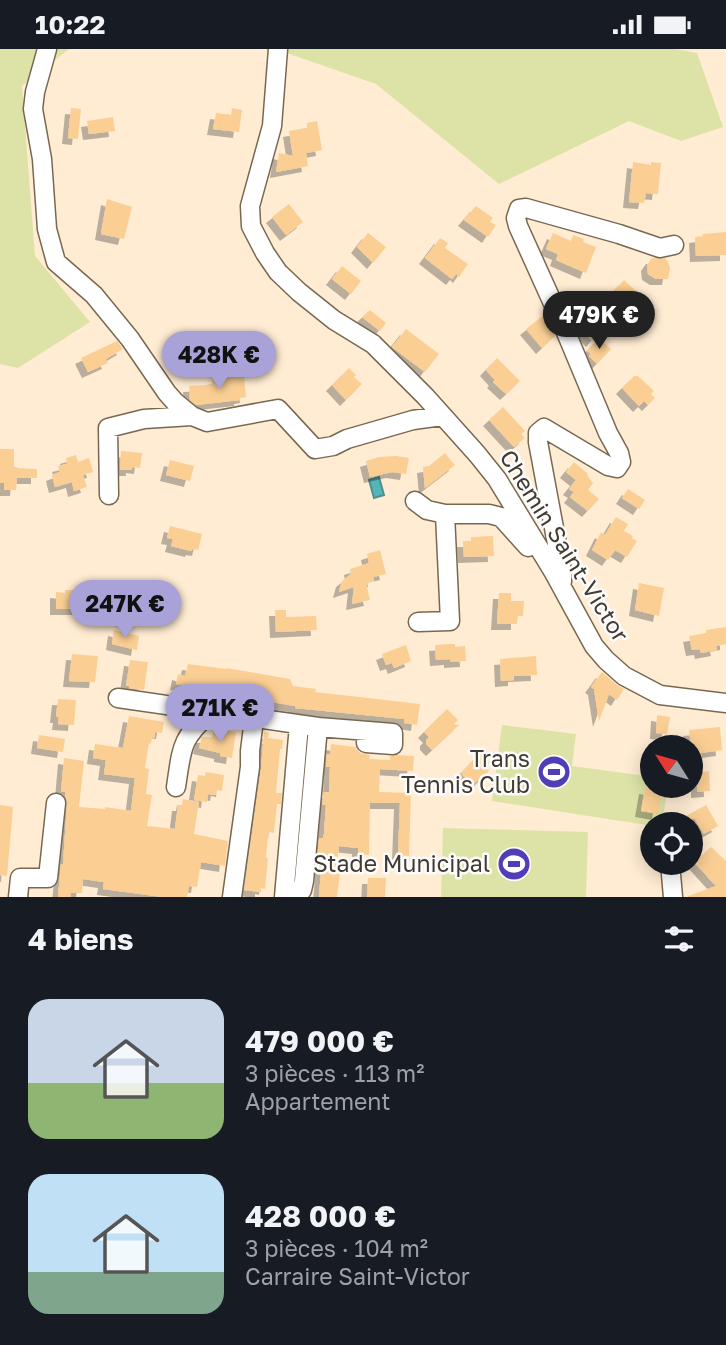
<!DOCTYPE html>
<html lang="fr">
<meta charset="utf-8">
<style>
body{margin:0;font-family:"Golos Text",sans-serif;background:#20242c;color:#f1f3f6;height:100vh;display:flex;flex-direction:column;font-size:26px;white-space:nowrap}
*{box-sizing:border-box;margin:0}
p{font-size:23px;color:#9ea1a6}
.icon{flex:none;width:38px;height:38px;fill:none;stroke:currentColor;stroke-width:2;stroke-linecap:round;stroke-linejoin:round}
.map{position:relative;height:848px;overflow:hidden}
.panel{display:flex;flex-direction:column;background:#171b24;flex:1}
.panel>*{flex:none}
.needle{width:46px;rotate:307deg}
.tools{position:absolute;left:640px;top:686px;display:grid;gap:14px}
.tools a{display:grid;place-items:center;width:63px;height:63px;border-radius:50%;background:#171b24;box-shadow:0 4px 18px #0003;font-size:35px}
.price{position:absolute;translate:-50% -60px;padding:0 16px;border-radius:24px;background:#a8a2d9;color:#111;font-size:23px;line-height:46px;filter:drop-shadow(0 2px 4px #0008)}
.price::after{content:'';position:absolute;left:50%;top:42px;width:21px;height:16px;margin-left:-10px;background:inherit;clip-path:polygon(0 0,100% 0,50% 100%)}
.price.current{background:#222;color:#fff}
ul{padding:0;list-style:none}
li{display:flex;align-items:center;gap:21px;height:175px;padding:0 28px}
li span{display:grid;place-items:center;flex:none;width:196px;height:140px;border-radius:21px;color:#555}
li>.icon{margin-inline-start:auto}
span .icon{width:84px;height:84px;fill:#fffc;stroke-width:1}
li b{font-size:30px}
h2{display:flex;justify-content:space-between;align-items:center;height:84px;padding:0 28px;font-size:30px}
.status{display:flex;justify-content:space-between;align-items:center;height:49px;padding:0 35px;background:#171b24;direction:ltr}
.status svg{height:19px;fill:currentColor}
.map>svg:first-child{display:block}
.green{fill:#dde3a7}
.water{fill:#54b4b7;stroke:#4f908f;stroke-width:2}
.building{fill:#fbcf94;filter:url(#shadow)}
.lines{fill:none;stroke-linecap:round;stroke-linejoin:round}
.minor-casing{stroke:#786852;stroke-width:21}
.minor{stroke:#fff;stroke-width:18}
.labels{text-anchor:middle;stroke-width:5;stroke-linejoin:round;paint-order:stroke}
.street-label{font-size:23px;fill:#433b32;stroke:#fcfcfc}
.poi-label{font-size:23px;fill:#433b32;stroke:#fcfcfc;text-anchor:end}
</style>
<div class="status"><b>10:22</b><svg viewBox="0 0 49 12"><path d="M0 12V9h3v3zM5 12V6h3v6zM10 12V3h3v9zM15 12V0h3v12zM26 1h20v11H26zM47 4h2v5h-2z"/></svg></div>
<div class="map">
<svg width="726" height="848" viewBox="0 0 726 848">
<defs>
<filter id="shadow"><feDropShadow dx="-6" dy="6" stdDeviation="0" flood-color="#0004"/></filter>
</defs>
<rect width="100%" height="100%" fill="#ffecd3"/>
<path class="green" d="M0 0H69L22 37 35 207 90 273 18 319 0 315Z
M275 0H675L697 4 723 78 681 92 629 72 499 135 376 35Z
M502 676 576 685 572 717 653 728V737H668L662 775H653V777L492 752Z
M443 779 588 783 586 848H441Z"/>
<path class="water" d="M379 428 384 446 374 449 369 431Z"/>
<path class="building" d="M71 59 81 60 78 90 68 89Z
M232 59 242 61 239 83 213 80 216 64 231 66Z
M113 68 115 82 89 85 87 72Z
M317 72 322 101 306 104 308 117 276 123 279 104 293 107 289 82 307 79V74Z
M633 113 651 116V113L661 114 658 145 646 144 644 154 629 153Z
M107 150 132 158 124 190 101 185Z
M289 155 303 173 286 186 272 168Z
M476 157 493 169 490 173 496 176 488 188 464 171Z
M726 183V206L696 207 695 188 703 187 702 185Z
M368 184 386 198 373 214 357 198Z
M553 184 571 192 573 186 584 190 583 193 596 198 586 224 556 211 558 205 546 200Z
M440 189 448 194 445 199 468 215 459 228 456 225 452 230 425 209Z
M652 209H665L668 213 670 219 668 230H656L648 225 647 216Z
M342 217 361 232 351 245 332 230Z
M624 231 639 245 618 269 604 257V253Z
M370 261 386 274 380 282 362 268Z
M544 266 548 271 555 287 542 299 526 280Z
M591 272 601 281 592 292 584 284V280Z
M406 280 439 305 425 323 392 298Z
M599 289 611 300 597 315 589 307 591 305 587 302Z
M117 292 123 300 106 310 108 314 88 323 81 309Z
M497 309 520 332 506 345 493 333 495 331 486 321Z
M349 319 356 326 354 328 362 335 346 351 332 336Z
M244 327 246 348 240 349V351L196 356 190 351 189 337 212 336V330Z
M634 327H638L654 342 651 345 655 349 648 356 644 352 639 357 622 339Z
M503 358 525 382 521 385 525 389 514 398 489 371Z
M0 400H14V418H17V419L37 420V429H17L16 441H4V434H0Z
M121 402 142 404 140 419 132 418V421H120Z
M445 404 455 416 425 439 423 418 429 417Z
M76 406 78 413 89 409 93 423 83 426 87 438 74 442 72 433 55 438 52 426 60 423 58 417 67 415 66 409Z
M396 407 409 409 406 425 392 423 370 428 366 412 379 408Z
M170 411 194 417 190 432 166 426Z
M574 413 588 425 587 426 593 434 588 441 599 450 588 462 570 448 574 443 569 440 576 431 566 423Z
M628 440 645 451 639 460 622 449Z
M616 468 628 475 624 482 633 487 632 489 637 492 627 508 615 501 608 511 592 501 601 483 605 486Z
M170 477 202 485 198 501 192 500 191 502 171 497 173 490 167 489Z
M493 487 494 507 464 508 463 492H471V488Z
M380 501 386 525 373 528 374 532 366 534 370 551 352 555 354 538 339 543 342 532 351 525 350 520 369 514 367 505Z
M639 534 664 539 659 567 635 561Z
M65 541H80L79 560H56V543L65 544Z
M499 544H511V552H524L523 567H517V575H497Z
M275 561H286V568L316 567 317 581 276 583Z
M726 578V595L716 597 717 601 701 604 700 600 692 601 689 587 706 584V581Z
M114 581 139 587 137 601 112 595Z
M449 595H455V598L465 597 466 612 450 613V610L436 611 435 596Z
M406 596 411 612 394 619 392 614 386 616 382 605Z
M72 605 98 607 95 633 69 632Z
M536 607 537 626 514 627V631L501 632 500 610Z
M130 611 148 613 144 641 129 639 130 637H126Z
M188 615 226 620V619L290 630 293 637 316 640 315 643 420 655 417 676 404 674V670L295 659V657L266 652 267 648 244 644V648L225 645V641L209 638 208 640 176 635 178 625 185 627Z
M602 623 617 636 624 640 617 651 609 645 599 672 594 640 591 638Z
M58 650 76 651 74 676 58 675 59 668H56Z
M447 660 458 671 454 675 459 676 432 701 426 695V691L429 688 424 683Z
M657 666 670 668 667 685 656 684Z
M129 667 164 673 162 684 155 683V689L152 688 151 695 149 694 145 719 149 720 146 745 152 746 147 777 175 780 178 756H182L183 750 199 753 194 785 228 792 225 817 201 813 197 838 189 837 187 848H163L103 840 104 833 83 830 82 844H71L70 848H58L61 815H63L67 755 65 743H61L64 709 84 712 79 758 105 760V758L131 762 135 729 104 725 106 711 93 709 95 695 123 699Z
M720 678 722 701 701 704 702 723 709 722 710 742 697 743V737H691V698L689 681Z
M225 682 236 683 232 709 220 707V704L199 699 202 688H212L213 683 225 685Z
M264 683 269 684 268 689 283 691 282 700H280L276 744H282L281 755H277L274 784 268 783 266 809H268L265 840 261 839V843L244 841 261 720Z
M39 686 65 690 63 703 37 699Z
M331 695 355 698 360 704 370 706 369 710 390 711V707L398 706 414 707 413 722 380 720 379 743 411 744 409 807 398 806 400 754H370L369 806 358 805V799L339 797 336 823H340L337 848H319L321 822 316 821 319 789H323L324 785 326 756H322L324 743H329L330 718H326L327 705H330Z
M481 703 490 713 486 718 489 722 479 732 478 731 468 739 461 732 465 729 461 724Z
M206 723 224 726 222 742 217 741 216 746 208 745 207 753 194 751 198 726 205 727Z
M645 739 662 741 658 765 641 762Z
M0 756 13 758 7 827 0 826Z
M706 756 718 777 704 785 695 770 684 768Z
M711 798 726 812V848H688V847L716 837 694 813Z
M368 829H386L385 848H367Z"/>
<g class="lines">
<defs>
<path id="minor" d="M47 0 35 43 33 60 42 110 47 180 56 213 94 246 130 290 167 344 175 353 192 367 207 373 278 360 315 400 333 397 347 390 413 371 442 367
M278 0 272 77 250 157 251 177 265 204 278 223 299 243 334 271 373 295 425 347 477 405 497 430 553 522 594 597 606 611 624 627 660 646 726 654
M109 446 108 379 144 370 192 367
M415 452 427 461 445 465
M562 533V522L538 393V384L544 379 608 417 617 419 621 413 619 404 608 384 565 281 518 177 516 169 519 160 526 159 619 185 660 199 674 196
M418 573 450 572 445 465H489L501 468 528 498
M118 649 318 678
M176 738C182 699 180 690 211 663
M670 814 673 848
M18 848 20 829H48L56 754
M232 848 250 718V702L254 670
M284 848 299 676
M297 848 302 841 304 832 318 678 393 684V696L366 694 367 682"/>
</defs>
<use href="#minor" class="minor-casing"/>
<use href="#minor" class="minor"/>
</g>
<defs>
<symbol id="stadium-disc" viewBox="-11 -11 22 22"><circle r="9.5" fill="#4f3eb6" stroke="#fcfcfc"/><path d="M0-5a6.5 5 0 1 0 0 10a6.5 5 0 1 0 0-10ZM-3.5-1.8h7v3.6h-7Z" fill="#fff"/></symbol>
</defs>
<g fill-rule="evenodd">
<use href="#stadium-disc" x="535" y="704" width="38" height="38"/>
<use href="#stadium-disc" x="495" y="796" width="38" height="38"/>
</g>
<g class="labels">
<g class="street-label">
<text transform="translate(564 497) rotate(58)" y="8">Chemin Saint-Victor</text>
</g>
<g class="poi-label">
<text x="530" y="718">Trans<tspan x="530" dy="26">Tennis Club</tspan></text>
<text x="490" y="823">Stade Municipal</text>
</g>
</g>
</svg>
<div class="tools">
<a><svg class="needle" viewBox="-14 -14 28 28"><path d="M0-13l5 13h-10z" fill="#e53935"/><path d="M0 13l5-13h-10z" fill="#9ea1a6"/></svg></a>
<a><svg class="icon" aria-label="locate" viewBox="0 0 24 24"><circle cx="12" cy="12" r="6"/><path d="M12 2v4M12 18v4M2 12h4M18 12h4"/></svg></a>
</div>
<b class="price current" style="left:599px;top:302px">479K €</b>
<b class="price" style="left:219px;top:342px">428K €</b>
<b class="price" style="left:125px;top:591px">247K €</b>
<b class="price" style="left:220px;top:695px">271K €</b>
</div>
<section class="panel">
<h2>4 biens<svg class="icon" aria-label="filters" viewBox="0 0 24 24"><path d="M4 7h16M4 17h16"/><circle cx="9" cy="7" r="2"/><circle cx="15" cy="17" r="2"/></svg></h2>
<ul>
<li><span style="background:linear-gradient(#c9d6e8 60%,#8fb573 0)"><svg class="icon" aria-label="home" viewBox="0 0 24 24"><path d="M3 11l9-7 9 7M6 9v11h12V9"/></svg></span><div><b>479 000 €</b><p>3 pièces · 113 m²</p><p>Appartement</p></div></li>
<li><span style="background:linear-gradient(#bfe0f5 70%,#7fa58c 0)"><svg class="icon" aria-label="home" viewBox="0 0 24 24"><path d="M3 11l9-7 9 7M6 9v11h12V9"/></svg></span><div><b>428 000 €</b><p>3 pièces · 104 m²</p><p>Carraire Saint-Victor</p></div></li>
</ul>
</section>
